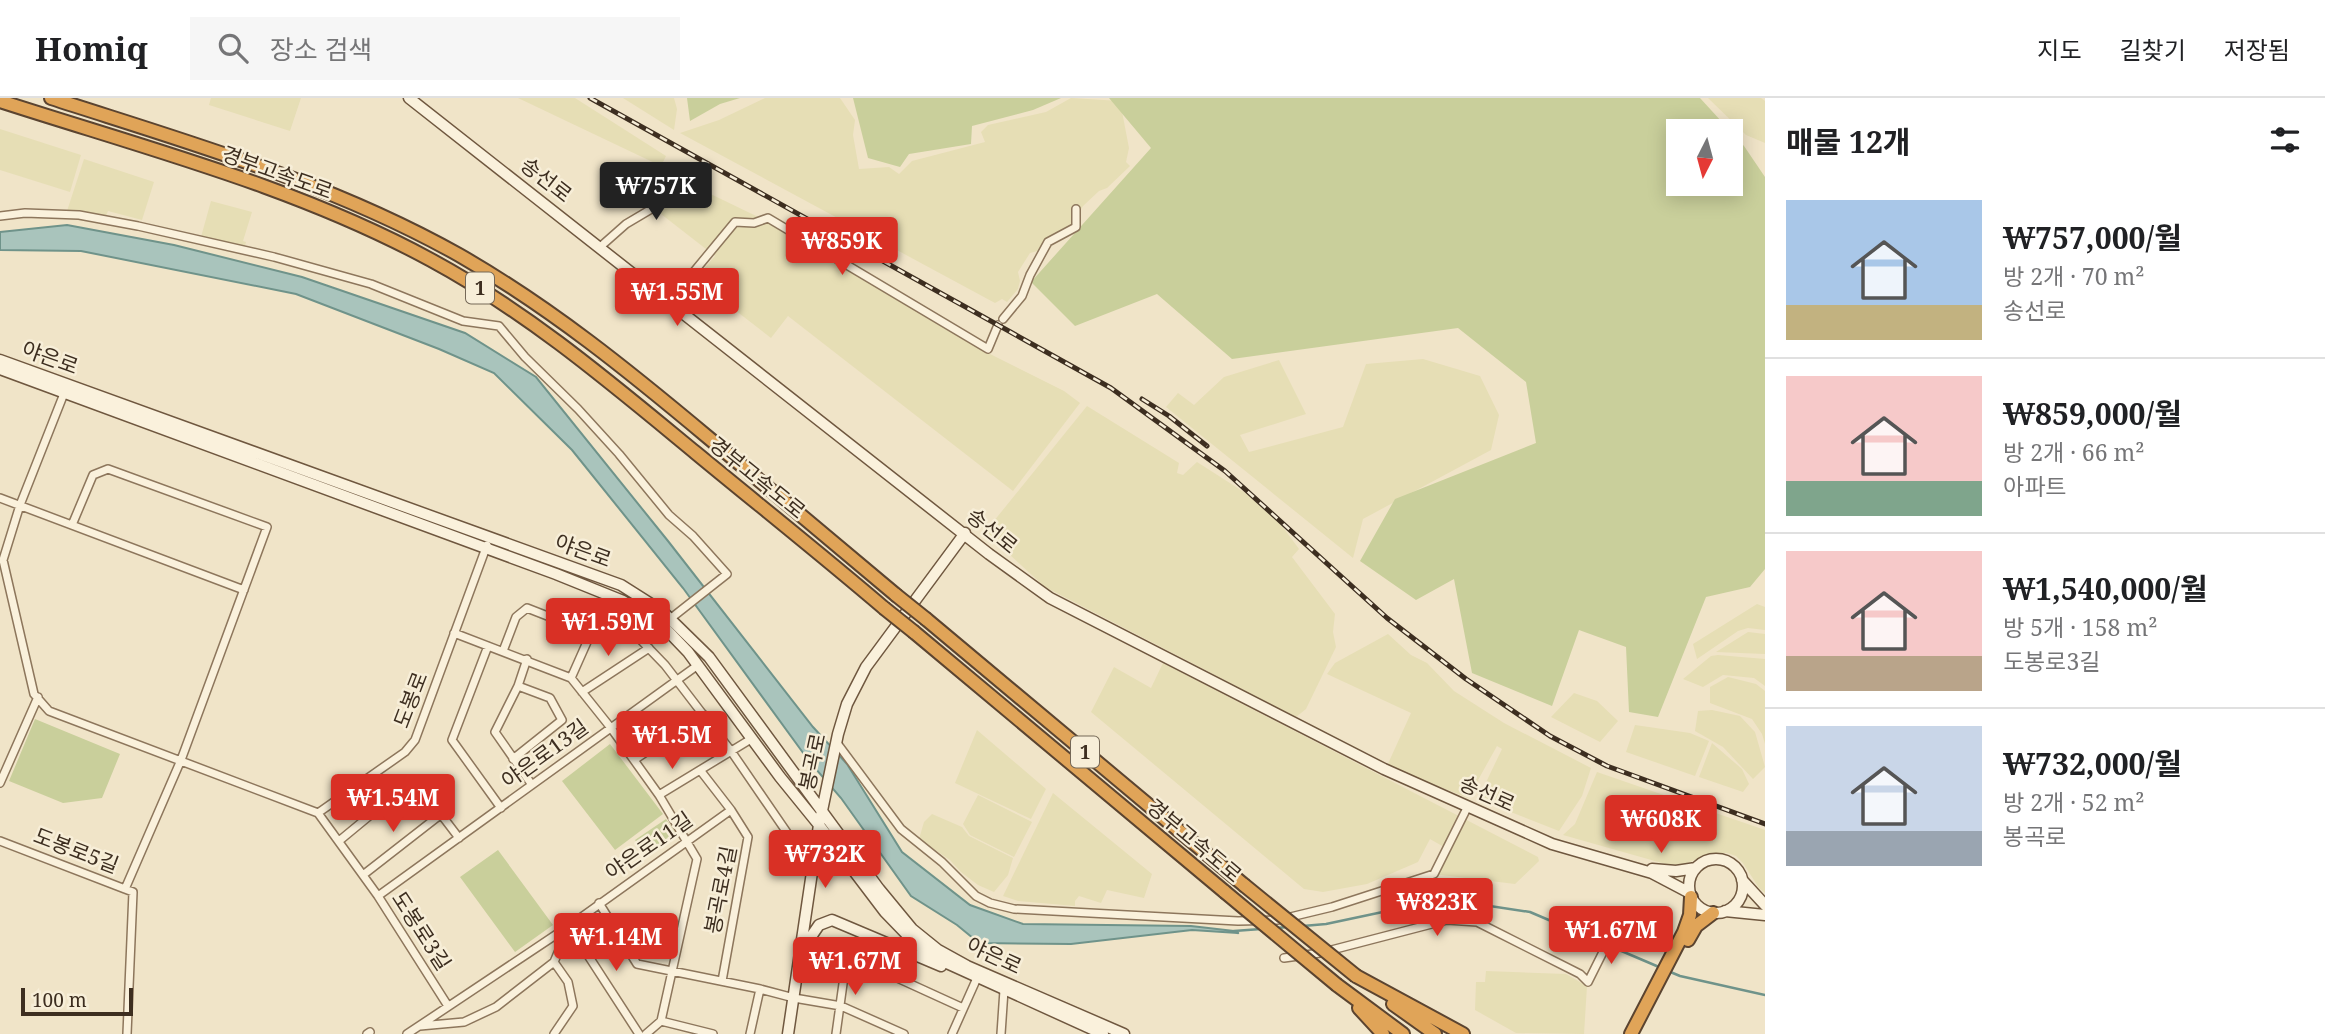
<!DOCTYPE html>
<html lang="ko">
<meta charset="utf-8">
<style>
body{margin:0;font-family:"Noto Serif","Noto Sans KR",serif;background:#f6f6f6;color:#202124;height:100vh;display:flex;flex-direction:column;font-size:26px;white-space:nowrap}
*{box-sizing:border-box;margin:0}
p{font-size:23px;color:#757577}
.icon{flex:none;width:38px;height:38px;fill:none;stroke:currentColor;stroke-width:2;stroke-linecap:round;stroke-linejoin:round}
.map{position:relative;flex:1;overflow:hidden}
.side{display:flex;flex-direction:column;background:#fff;width:560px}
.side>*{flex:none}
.needle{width:46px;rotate:186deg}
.buttons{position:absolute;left:1666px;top:21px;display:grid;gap:14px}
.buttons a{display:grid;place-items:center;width:77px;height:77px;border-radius:0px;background:#fff;box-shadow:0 4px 18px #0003;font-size:35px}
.scale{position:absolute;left:21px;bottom:18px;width:112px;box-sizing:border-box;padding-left:7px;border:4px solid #3d2e20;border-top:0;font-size:19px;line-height:24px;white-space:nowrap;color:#3d2e20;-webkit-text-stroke:5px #f7eed8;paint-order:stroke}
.price{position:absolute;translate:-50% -60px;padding:0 16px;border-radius:7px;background:#d93025;color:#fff;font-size:23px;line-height:46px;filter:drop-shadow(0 2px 4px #0008)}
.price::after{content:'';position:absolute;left:50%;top:42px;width:21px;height:16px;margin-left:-10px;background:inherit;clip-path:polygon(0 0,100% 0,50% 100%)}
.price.active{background:#222;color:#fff}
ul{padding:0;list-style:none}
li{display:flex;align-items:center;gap:21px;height:175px;padding:0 21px}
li+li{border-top:2px solid #e0e0e0}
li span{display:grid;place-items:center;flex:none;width:196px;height:140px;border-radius:0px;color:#555}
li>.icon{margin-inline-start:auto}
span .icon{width:84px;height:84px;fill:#fffc;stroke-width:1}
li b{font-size:30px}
h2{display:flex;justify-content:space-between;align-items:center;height:84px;padding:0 21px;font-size:30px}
header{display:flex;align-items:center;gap:42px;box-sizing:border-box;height:98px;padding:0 35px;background:#fff;border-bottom:2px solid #e0e0e0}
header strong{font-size:33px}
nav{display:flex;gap:38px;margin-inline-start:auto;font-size:24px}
.search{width:490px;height:63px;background:#f6f6f6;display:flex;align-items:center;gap:18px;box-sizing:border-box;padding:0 24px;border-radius:0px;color:#757577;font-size:26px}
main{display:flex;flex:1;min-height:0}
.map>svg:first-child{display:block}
.farmland{fill:#e6deb5}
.green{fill:#c9cf9b;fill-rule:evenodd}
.water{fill:#a9c4bc;stroke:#6f938a;stroke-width:2}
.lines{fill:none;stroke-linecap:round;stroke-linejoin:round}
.stream{stroke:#6f938a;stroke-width:2.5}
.street-casing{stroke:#8d765c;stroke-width:10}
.secondary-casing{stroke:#6f573f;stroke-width:13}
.highway-casing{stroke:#5b4430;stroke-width:16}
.street{stroke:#faf1dc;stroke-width:7}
.secondary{stroke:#faf1dc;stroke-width:10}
.highway{stroke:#e0a458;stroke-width:12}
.rail-casing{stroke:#3d2e20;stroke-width:5}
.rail{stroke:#f7eed8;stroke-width:2.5;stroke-dasharray:8;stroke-linecap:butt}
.highway-bridge-casing{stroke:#5b4430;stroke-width:16;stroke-linecap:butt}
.highway-bridge{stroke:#e0a458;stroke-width:12}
.labels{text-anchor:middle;stroke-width:5;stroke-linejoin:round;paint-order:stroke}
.shield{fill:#f7eed8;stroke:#756857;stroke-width:2}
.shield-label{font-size:19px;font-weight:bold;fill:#3d2e20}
.street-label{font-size:21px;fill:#3d2e20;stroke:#f7eed8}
</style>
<header>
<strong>Homiq</strong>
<div class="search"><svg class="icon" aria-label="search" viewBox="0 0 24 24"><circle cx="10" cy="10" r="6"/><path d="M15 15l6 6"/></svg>장소 검색</div>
<nav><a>지도</a><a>길찾기</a><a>저장됨</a></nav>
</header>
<main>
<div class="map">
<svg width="1765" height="936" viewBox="0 0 1765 936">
<rect width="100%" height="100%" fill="#f0e4c8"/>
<path class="farmland" d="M211 0H301L290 33 209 7Z
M518 0H575L666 58 661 68Z
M623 0H674L677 11 674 32Z
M765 0H840L855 22 853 37 859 71 889 69 899 76 912 63 985 44 981 34 988 27 1046 14 1071 0 1120 3 1129 50 1126 64 1130 68 1107 90 1099 93 1083 108 1071 128 1041 152 1030 155 1018 174 1020 183 1018 191 1007 204 1002 201 995 205 680 35 719 22Z
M1708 0H1761L1765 3V45L1746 37Z
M0 31 81 57 70 94 0 72Z
M84 61 154 84 142 122 108 113 106 118 67 113Z
M667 75 771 125 990 256 1064 293 1080 305 1013 393 788 218 771 240 695 181 715 158 661 116 660 87Z
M211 103 252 114 243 143 246 144 244 151 201 139Z
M1423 261 1480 278 1499 317 1491 352 1363 421 1353 460 1166 309 1178 295 1194 307 1224 279 1279 262 1306 316 1240 337 1249 354 1343 329 1366 266Z
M1087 308 1179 365 1177 375 1183 377 1197 364 1247 396 1282 428 1299 451 1292 459 1335 516 1333 534 1336 549 1306 611 1296 619 1045 489 985 434Z
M1757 506 1765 509V532L1748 530 1738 533 1697 561 1693 546Z
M1748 534 1765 536V556L1716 554Z
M1388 536 1411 557 1427 565 1454 593 1504 625 1591 670 1582 698 1559 733 1478 701 1502 651 1497 648 1468 700 1387 668 1411 615 1327 576 1335 565Z
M1718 557 1765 561V588L1754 580 1723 577 1703 589 1683 581 1711 558Z
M1163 565 1538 759 1539 763 1515 786 1425 775 1442 767 1451 753 1430 741 1418 764 1367 786 1323 794 1304 791 1091 614 1114 569 1151 590Z
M1728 579 1756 586 1765 593V646L1762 636 1752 621 1710 605V589Z
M1574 595 1597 603 1618 623 1600 644 1551 619Z
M1712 612 1740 618 1755 634 1765 669 1753 681 1723 649 1695 633 1698 613Z
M1635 627 1690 635 1709 643 1695 678 1626 654Z
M977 632 1046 691 1031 721 955 685Z
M1712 645 1742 671 1749 686 1743 694 1699 679Z
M1597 674 1765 732V795L1759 790 1743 765 1736 758 1727 755H1711L1685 766 1669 767 1563 737 1575 726Z
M1053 695 1152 776 1144 800 1107 792 1101 805 1079 798 1075 803V808L1018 803 1003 798Z
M978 697 1032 724 1014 759 970 737 963 726Z
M932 716 962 729 969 738 1013 760 1008 777 994 794 978 787 961 774 950 762 919 741 924 724Z
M1486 873 1566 876 1587 888 1584 936 1516 935 1475 912 1476 884H1485Z"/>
<path class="green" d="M687 0H740L720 6 690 23Z
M853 0H1061L1033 12 972 28 971 46 909 56 900 69 868 60Z
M1109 0H1700L1744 48 1765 79V471L1750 489 1706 499 1658 619 1629 614 1626 549 1579 532 1552 608 1472 575 1454 481 1416 502 1360 463 1395 401 1536 345 1526 284 1458 230 1232 261 1157 196 1075 228 1031 184 1151 50ZM1678 33H1731V86H1678Z
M35 621 120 656 102 700 63 705 9 683Z
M610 646 663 716 615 752 562 683Z
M666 721 677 737 646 758 635 742Z
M498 752 553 827 515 854 460 779Z"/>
<path class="water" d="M67 127 174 147 302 179 465 235 536 279 668 443 813 629 847 666 902 754 970 807 1023 826 1191 828 1234 833 1238 835 1192 832 1071 846 979 845 957 827 911 798 841 700 809 663 683 490 572 352 494 275 439 251 296 196 81 153 0 152V134Z"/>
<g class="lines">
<path class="stream" d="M1303 828 1326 826 1444 801 1530 814 1659 869
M1275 830 1289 829
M1238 835 1234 833 1261 831
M1668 873 1680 878 1765 897"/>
<defs>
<path id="street" d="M0 118 25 115 79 117 138 128 274 159 371 186 463 223 499 228 525 259 578 311 619 356 669 417 693 438 727 476 670 521
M600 149 626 126 653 110 655 86 653 85
M673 207 691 185 689 181 692 176 735 124 754 125 768 120 988 251 998 227
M1003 221 1022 198 1030 177 1048 144 1076 129V111
M65 293 20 407 3 462 34 596 49 613 318 715 405 654 415 642 487 447
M0 400 244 492
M454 535 571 580 611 630 659 697 697 761 661 923 646 936
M488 548 452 642 501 710
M503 553 516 519 527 510 591 535
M527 561 518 588 495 634 532 687
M571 580 591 535 605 521 636 537 665 567 731 653 812 771
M582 594 649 550
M837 645 901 731 942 764 976 798 990 805 1014 811 1238 823 1278 822 1332 809 1434 776 1468 708
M513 661 562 622 550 600 518 588
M634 662 703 616
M0 685 38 599
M659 697 751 641
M318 715 378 798 448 908
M0 743 125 791 181 662 267 429 108 371 93 377 72 427
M339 743 414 681 459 740
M363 777 440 717
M125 791 133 794 127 936
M378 798 698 567
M599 805 637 866 760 891 794 900 841 908 904 936
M569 828 639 936
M1284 860 1320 855 1447 822 1477 824 1580 876 1588 884 1610 840
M554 864 568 884 573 908 554 936
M722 883 748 739 731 712
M661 923 713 936
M420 928 464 924 496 909 554 864 569 829
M367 936 370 934
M407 936 569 828 731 712 700 672
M750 936 760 891
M836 936 847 857 963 910
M952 936 977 880
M1001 936 1004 892"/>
<path id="secondary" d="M409 0 989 456 1050 500 1384 671 1552 746 1652 775 1690 795
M0 262 621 487 662 513 709 559 879 791 912 831 938 852 967 868 1124 936
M0 271 556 476 623 503 664 529 688 554 780 679 819 727 885 814 916 846 949 866 1103 936
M1689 788a27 27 0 1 1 54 0a27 27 0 1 1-54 0Z
M1652 771 1676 773 1696 770
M1742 782 1765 807
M1725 813 1765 817
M804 849 819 827 832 822 941 868
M788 936 819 727 838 636 847 606 866 569 965 435"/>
<path id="highway" d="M51 0C190 45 331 85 459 157 550 209 630 274 710 341 772 393 834 445 896 497
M0 3C145 50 297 89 431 162 529 215 611 285 696 355 759 407 822 457 884 510
M926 521 1244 787
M914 534 1225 794
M1688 842 1696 828 1713 815
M1356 878 1463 936
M1337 887 1403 936
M1393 906 1435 936
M1359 910 1383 936
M1631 936 1684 834 1690 817 1691 799"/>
</defs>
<use href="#street" class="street-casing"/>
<use href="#secondary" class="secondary-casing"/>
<use href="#highway" class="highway-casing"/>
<use href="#street" class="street"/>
<use href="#secondary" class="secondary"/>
<use href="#highway" class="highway"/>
<defs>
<path id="rail" d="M590 0 1111 290 1225 373 1387 520 1466 581 1550 638 1607 668 1765 726
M1142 301 1169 318 1207 348"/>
</defs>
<use href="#rail" class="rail-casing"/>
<use href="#rail" class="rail"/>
<defs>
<path id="highway-bridge" d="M896 497 926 521
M884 510 914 534
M1244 787 1356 878
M1225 794 1337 887"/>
</defs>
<use href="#highway-bridge" class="highway-bridge-casing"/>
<use href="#highway-bridge" class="highway-bridge"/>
</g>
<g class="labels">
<g class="shield">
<rect x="466" y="174.5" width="28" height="31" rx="5"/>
<rect x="1071" y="638.5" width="28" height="31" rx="5"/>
</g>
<g class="shield-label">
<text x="480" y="197">1</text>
<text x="1085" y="661">1</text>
</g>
<g class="street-label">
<text transform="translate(277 75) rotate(20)" y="7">경부고속도로</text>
<text transform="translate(546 82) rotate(38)" y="7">송선로</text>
<text transform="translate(50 260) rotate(20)" y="7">야은로</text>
<text transform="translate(757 380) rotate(39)" y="7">경부고속도로</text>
<text transform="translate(992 433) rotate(39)" y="7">송선로</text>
<text transform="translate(583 453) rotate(20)" y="7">야은로</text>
<text transform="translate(411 602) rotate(-69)" y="7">도봉로</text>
<text transform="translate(545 656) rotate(-36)" y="7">야은로13길</text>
<text transform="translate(813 664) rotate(-78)" y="7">봉곡로</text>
<text transform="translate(1487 696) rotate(24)" y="7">송선로</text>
<text transform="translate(1194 743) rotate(40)" y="7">경부고속도로</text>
<text transform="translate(649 748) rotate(-35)" y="7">야은로11길</text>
<text transform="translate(76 753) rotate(21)" y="7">도봉로5길</text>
<text transform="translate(721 792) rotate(-79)" y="7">봉곡로4길</text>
<text transform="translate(421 833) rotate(57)" y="7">도봉로3길</text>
<text transform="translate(994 858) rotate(25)" y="7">야은로</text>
</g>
</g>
</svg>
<div class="buttons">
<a><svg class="needle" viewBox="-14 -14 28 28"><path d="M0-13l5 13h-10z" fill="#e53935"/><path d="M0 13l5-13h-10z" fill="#757577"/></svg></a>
</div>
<div class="scale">100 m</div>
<b class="price active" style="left:656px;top:124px">₩757K</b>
<b class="price" style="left:842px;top:179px">₩859K</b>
<b class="price" style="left:677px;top:230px">₩1.55M</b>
<b class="price" style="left:608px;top:560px">₩1.59M</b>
<b class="price" style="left:672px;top:673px">₩1.5M</b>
<b class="price" style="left:393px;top:736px">₩1.54M</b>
<b class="price" style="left:1661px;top:757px">₩608K</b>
<b class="price" style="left:825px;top:792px">₩732K</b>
<b class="price" style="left:1437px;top:840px">₩823K</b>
<b class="price" style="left:1611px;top:868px">₩1.67M</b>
<b class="price" style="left:616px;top:875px">₩1.14M</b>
<b class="price" style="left:855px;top:899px">₩1.67M</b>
</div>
<section class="side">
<h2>매물 12개<svg class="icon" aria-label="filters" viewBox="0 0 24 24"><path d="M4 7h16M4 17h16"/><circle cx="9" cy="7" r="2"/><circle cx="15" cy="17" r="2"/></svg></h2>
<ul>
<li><span style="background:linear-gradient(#a9c7e8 75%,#c2b280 0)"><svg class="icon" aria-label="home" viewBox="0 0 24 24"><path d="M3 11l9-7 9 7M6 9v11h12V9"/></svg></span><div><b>₩757,000/월</b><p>방 2개 · 70 m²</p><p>송선로</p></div></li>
<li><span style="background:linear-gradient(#f6c9c9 75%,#7fa58c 0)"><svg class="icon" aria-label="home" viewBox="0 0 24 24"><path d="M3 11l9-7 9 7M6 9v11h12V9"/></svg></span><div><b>₩859,000/월</b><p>방 2개 · 66 m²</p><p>아파트</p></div></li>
<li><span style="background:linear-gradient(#f6c9c9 75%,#b9a48a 0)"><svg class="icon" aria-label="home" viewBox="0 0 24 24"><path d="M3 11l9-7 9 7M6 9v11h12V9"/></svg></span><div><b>₩1,540,000/월</b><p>방 5개 · 158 m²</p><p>도봉로3길</p></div></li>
<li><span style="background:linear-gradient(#c9d6e8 75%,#9aa5b1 0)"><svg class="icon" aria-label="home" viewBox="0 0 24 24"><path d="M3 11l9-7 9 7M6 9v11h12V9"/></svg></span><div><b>₩732,000/월</b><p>방 2개 · 52 m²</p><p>봉곡로</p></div></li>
</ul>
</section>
</main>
